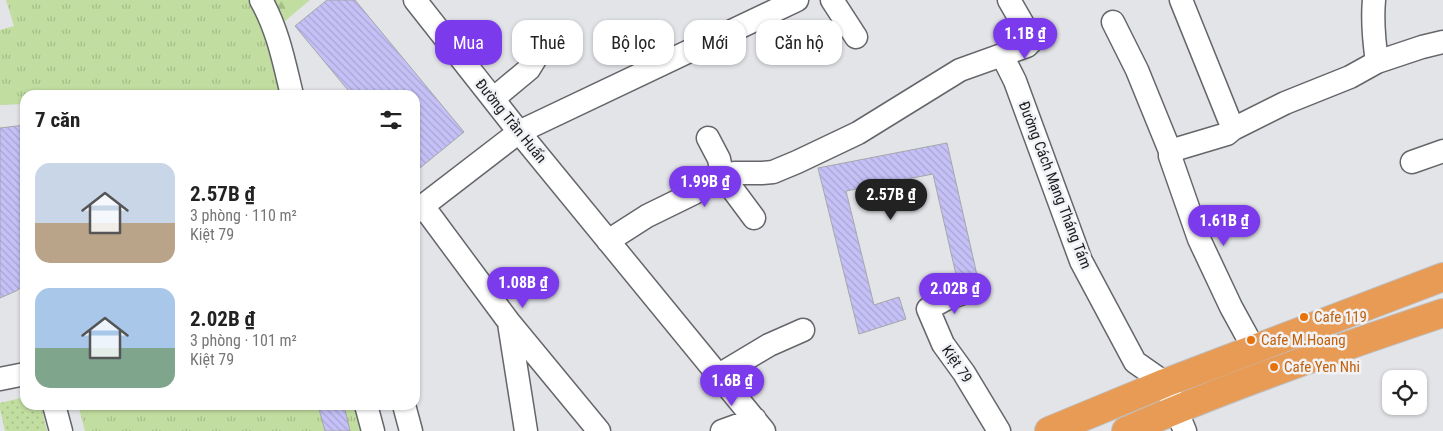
<!DOCTYPE html>
<html lang="vi">
<meta charset="utf-8">
<style>
body{margin:0;font-family:"Roboto Condensed",sans-serif;background:#f6f6f6;color:#222;height:100vh;display:flex;flex-direction:column;font-size:19px;white-space:nowrap}
*{box-sizing:border-box;margin:0}
p{font-size:16px;color:#767676}
.icon{flex:none;width:28px;height:28px;fill:none;stroke:currentColor;stroke-width:2;stroke-linecap:round;stroke-linejoin:round}
.map{position:relative;flex:1;overflow:hidden}
.sheet{position:absolute;left:20px;top:90px;width:400px;height:320px;display:flex;flex-direction:column;background:#fff;border-radius:15px;box-shadow:0 1px 4px #0004}
.sheet>*{flex:none}
.banner{position:absolute;left:435px;top:20px;width:475px;height:45px;display:flex;gap:10px}
.fabs{position:absolute;left:1382px;top:370px;display:grid;gap:10px}
.fabs a{display:grid;place-items:center;width:45px;height:45px;border-radius:10px;background:#fff;box-shadow:0 1px 4px #0004;font-size:25px}
.price{position:absolute;translate:-50% -42px;padding:0 11px;border-radius:18px;background:#7c3aed;color:#fff;font-size:16px;line-height:32px;filter:drop-shadow(0 1px 2px #0008)}
.price::after{content:'';position:absolute;left:50%;top:30px;width:15px;height:11px;margin-left:-8px;background:inherit;clip-path:polygon(0 0,100% 0,50% 100%)}
.price.selected{background:#222;color:#fff}
ul{padding:0;list-style:none}
li{display:flex;align-items:center;gap:15px;height:125px;padding:0 15px}
li span{display:grid;place-items:center;flex:none;width:140px;height:100px;border-radius:15px;color:#555}
li>.icon{margin-inline-start:auto}
span .icon{width:60px;height:60px;fill:#fffc;stroke-width:1}
li b{font-size:21px}
h2{display:flex;justify-content:space-between;align-items:center;height:60px;padding:0 15px;font-size:21px}
.pill{padding:0 18px;border-radius:15px;background:#fff;box-shadow:0 1px 4px #0004;font-size:18px;line-height:45px}
.pill.selected{background:#7c3aed;color:#fff}
.map>svg:first-child{display:block}
.grass{fill:url(#grass-tufts)}
.forest{fill:url(#forest-firs)}
.garden{fill:url(#garden-dots)}
.building{fill:url(#building-back-hatch);stroke:#a6a6aa}
.lines{fill:none;stroke-linecap:round;stroke-linejoin:round}
.minor-casing{stroke:#65666a;stroke-width:25}
.highway-casing{stroke:#bfbfc0;stroke-width:30}
.minor{stroke:#fff;stroke-width:22}
.highway{stroke:#e89b55;stroke-width:28}
.food-dot{fill:#e8710a;stroke:#f0f2f6;stroke-width:2}
.labels{text-anchor:middle;stroke-width:5;stroke-linejoin:round;paint-order:stroke}
.street-label{font-size:15px;fill:#1b1c1d;stroke:#f0f2f6}
.food-label{font-size:15px;fill:#c56008;stroke:#f0f2f6;text-anchor:start}
</style>
<div class="map">
<svg width="1443" height="431" viewBox="0 0 1443 431">
<defs>
<pattern id="grass-tufts" width="24" height="20" patternUnits="userSpaceOnUse" patternTransform="scale(1.25)"><rect width="24" height="20" fill="#c1dd9f"/><path d="M3 7l-1-3M5 7V3M7 7l1-3M15 17l-1-3M17 17v-4M19 17l1-3" fill="none" stroke="#a5bd88"/></pattern>
<pattern id="forest-firs" width="22" height="20" patternUnits="userSpaceOnUse" patternTransform="scale(1.25)"><rect width="22" height="20" fill="#c1dd9f"/><path d="M5 1l3.5 6h-7zM16 11l3.5 6h-7z" fill="#a5bd88"/></pattern>
<pattern id="garden-dots" width="8" height="8" patternUnits="userSpaceOnUse" patternTransform="scale(1.25)"><rect width="8" height="8" fill="#c1dd9f"/><path d="M2 2h.1M6 6h.1" fill="none" stroke="#a5bd88" stroke-width="1.8" stroke-linecap="round"/></pattern>
<pattern id="building-back-hatch" width="6" height="6" patternUnits="userSpaceOnUse" patternTransform="scale(1.25)"><rect width="6" height="6" fill="#c5c1f7"/><path d="M-1 5l2 2M0 0l6 6M5-1l2 2" fill="none" stroke="#a9a5d3"/></pattern>
</defs>
<rect width="100%" height="100%" fill="#e3e4e8"/>
<path class="grass" d="M6 0H248L266 28 282 95H25V104L0 105V30L14 26Z
M78 405H356L362 431H85Z"/>
<path class="forest" d="M268 0H310L285 21 276 12Z"/>
<path class="garden" d="M25 397V405H41L47 431H5L0 409V403Z"/>
<path class="building" d="M327 0H355L464 132 415 172V95H352L295 26Z
M25 125V285L16 291 0 298V128Z
M947 143 977 275 957 279 933 174 846 191 874 305 899 297 906 319 859 334 818 168Z
M318 405H344L350 431H325Z"/>
<g class="lines">
<defs>
<path id="minor" d="M261 0C278 30 284 62 292 95
M415 0 519 132 764 431
M832 0 856 37
M1181 0 1233 129
M1374 0C1372 21 1374 41 1377 62
M1113 22 1137 70 1170 151
M1002 55 1015 81 1081 261 1135 362 1165 383 1185 431
M493 99 529 69 548 38
M1412 162 1443 151
M423 206 509 322 599 431
M415 212 519 132 797 0
M754 218 722 175 734 173H762L773 172 797 162 858 133 960 70 1027 46 1032 41 1031 38 1009 0
M608 241 647 216 694 193 722 175 719 159 708 138
M969 291 946 299 928 309 943 344 964 373 999 431
M509 323 526 431
M1254 349 1231 307 1199 239 1170 156V151L1227 134 1233 129 1285 103 1350 77 1377 62 1422 47 1443 42
M719 375 769 345 803 330
M0 379 25 374
M54 405 61 431
M366 405 373 431
M404 405 411 431
M722 431 755 419"/>
<path id="highway" d="M1049 431 1165 383 1443 277
M1126 431C1229 386 1336 349 1443 313"/>
</defs>
<use href="#minor" class="minor-casing"/>
<use href="#highway" class="highway-casing"/>
<use href="#minor" class="minor"/>
<use href="#highway" class="highway"/>
</g>
<g class="food-dot">
<circle cx="1304" cy="317" r="5"/>
<circle cx="1251" cy="340" r="5"/>
<circle cx="1274" cy="367" r="5"/>
</g>
<g class="labels">
<g class="street-label">
<text transform="translate(511 121) rotate(51)" y="5">Đường Trần Huấn</text>
<text transform="translate(1055 185) rotate(69)" y="5">Đường Cách Mạng Tháng Tám</text>
<text transform="translate(957 364) rotate(56)" y="5">Kiệt 79</text>
</g>
<g class="food-label">
<text x="1314" y="322">Cafe 119</text>
<text x="1261" y="345">Cafe M.Hoang</text>
<text x="1284" y="372">Cafe Yen Nhi</text>
</g>
</g>
</svg>
<div class="fabs">
<a><svg class="icon" aria-label="locate" viewBox="0 0 24 24"><circle cx="12" cy="12" r="6"/><path d="M12 2v4M12 18v4M2 12h4M18 12h4"/></svg></a>
</div>
<b class="price" style="left:1025px;top:60px">1.1B ₫</b>
<b class="price" style="left:705px;top:208px">1.99B ₫</b>
<b class="price selected" style="left:891px;top:221px">2.57B ₫</b>
<b class="price" style="left:1224px;top:247px">1.61B ₫</b>
<b class="price" style="left:523px;top:309px">1.08B ₫</b>
<b class="price" style="left:955px;top:315px">2.02B ₫</b>
<b class="price" style="left:732px;top:407px">1.6B ₫</b>
<div class="banner">
<a class="pill selected">Mua</a>
<a class="pill">Thuê</a>
<a class="pill">Bộ lọc</a>
<a class="pill">Mới</a>
<a class="pill">Căn hộ</a>
</div>
<section class="sheet">
<h2>7 căn<svg class="icon" aria-label="filters" viewBox="0 0 24 24"><path d="M4 7h16M4 17h16"/><circle cx="9" cy="7" r="2"/><circle cx="15" cy="17" r="2"/></svg></h2>
<ul>
<li><span style="background:linear-gradient(#c9d6e8 60%,#b9a48a 0)"><svg class="icon" aria-label="home" viewBox="0 0 24 24"><path d="M3 11l9-7 9 7M6 9v11h12V9"/></svg></span><div><b>2.57B ₫</b><p>3 phòng · 110 m²</p><p>Kiệt 79</p></div></li>
<li><span style="background:linear-gradient(#a9c7e8 60%,#7fa58c 0)"><svg class="icon" aria-label="home" viewBox="0 0 24 24"><path d="M3 11l9-7 9 7M6 9v11h12V9"/></svg></span><div><b>2.02B ₫</b><p>3 phòng · 101 m²</p><p>Kiệt 79</p></div></li>
</ul>
</section>
</div>
